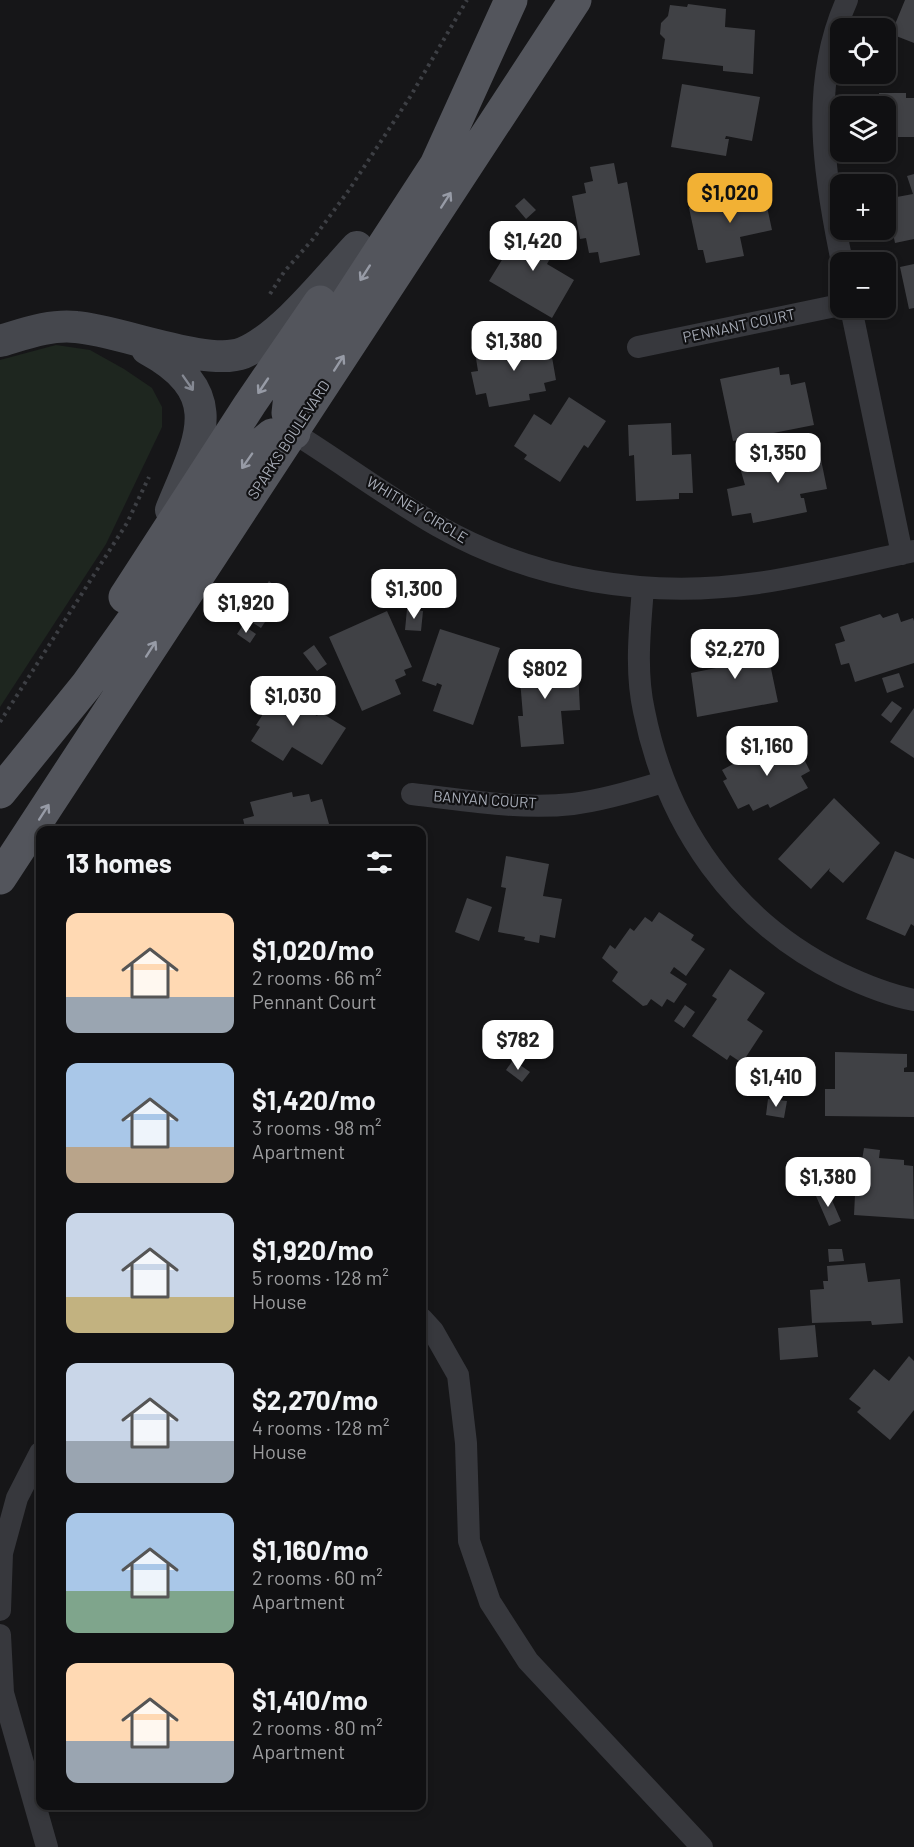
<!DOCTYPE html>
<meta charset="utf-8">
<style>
body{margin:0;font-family:Barlow,sans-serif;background:#19191b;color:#f1f3f6;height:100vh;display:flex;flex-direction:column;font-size:22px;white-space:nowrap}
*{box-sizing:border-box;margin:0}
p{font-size:20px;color:#9c9d9f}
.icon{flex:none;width:33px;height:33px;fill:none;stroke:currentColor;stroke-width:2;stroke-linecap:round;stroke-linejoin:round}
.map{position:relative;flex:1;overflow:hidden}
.panel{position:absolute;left:36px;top:826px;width:390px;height:984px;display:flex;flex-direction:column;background:#101012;border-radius:12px;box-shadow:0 3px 9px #0003,0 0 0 2px #303032}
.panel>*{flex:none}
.controls{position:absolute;left:830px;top:18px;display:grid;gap:12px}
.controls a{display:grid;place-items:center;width:66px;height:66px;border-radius:12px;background:#101012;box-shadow:0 3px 9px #0003,0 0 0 2px #303032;font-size:30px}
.price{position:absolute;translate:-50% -51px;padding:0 14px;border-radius:12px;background:#fff;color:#222;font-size:20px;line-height:39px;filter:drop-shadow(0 2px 3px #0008)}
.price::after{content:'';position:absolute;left:50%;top:36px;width:18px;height:14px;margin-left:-9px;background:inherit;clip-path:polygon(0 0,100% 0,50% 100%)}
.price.selected{background:#f2b134;color:#111}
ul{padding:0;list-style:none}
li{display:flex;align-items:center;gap:18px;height:150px;padding:0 30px}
li span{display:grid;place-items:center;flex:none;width:168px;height:120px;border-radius:12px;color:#555}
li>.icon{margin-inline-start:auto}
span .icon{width:72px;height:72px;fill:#fffc;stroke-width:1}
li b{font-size:26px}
h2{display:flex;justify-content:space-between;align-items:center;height:72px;padding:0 30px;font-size:26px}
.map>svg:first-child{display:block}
.green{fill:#1e261f}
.building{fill:#404145}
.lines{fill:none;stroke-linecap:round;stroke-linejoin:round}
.path{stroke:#3d3f44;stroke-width:4;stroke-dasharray:3 4.5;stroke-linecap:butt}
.street{stroke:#37383d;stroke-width:22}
.secondary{stroke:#45474d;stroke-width:32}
.primary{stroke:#53555c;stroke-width:33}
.oneway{stroke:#979ba6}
.oneway2{stroke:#858993}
.labels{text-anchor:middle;stroke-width:4.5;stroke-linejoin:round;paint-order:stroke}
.street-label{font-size:15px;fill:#a8adb8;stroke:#111113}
</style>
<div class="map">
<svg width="914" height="1847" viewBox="0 0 914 1847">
<rect width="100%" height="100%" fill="#161618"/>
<path class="green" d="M56 345 90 350 124 369 152 388 162 407V427L106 544 0 707V360Z"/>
<path class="building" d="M905 0H914V43L891 34Z
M688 4 726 9 725 27 755 30 753 74 723 71V66L662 59 665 39 660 34 661 23 668 16 670 5 687 7Z
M682 84 760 97 752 141 726 136 725 139H729L726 156 671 147Z
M879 93H906V98H914V137H885V106H879Z
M614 163 618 184 627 182 640 255 600 263 598 252 589 253 586 238 580 239 572 196 586 193 584 183 593 181 590 167Z
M914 174V239L895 243 886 199 913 194 907 176Z
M763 188 772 230 740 237 744 256 706 263 703 250H698L689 208 736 199 735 193Z
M524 198 536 210 526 219 515 206Z
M524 224 558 244 547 264 574 280 552 318 489 281Z
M914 264V308L909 309 900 267Z
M544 340H549L556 380 544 383 546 391 529 394 530 400 489 407 486 393 476 395 471 372 478 371 475 352Z
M779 367 780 375 789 374 791 385 805 382 814 425 733 441 720 379Z
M569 397 606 421 588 448 584 445 560 482 524 459 527 455 514 446 534 414 551 425Z
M671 423 672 455 691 454 693 493H679V499L636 501 634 455 629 456 628 425Z
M818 445 827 489 800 494 801 498H804L807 512 753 523 751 513 732 516 727 489 745 485 738 461Z
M269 581 279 589 269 602 259 595Z
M407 609 423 611 421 631 405 630Z
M253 610 267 619 261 628 247 619Z
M387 611 412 667 404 670 406 675 395 680 401 694 362 711 329 637Z
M898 613 901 622 913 618 914 621V663L855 682 849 663 841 665 835 644 845 641 840 627 880 614 883 618Z
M243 625 256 634 250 643 237 634Z
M440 629 500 648 473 725 433 711 442 685 437 683 436 686 422 681Z
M765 640 778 702 697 717 691 673 716 668 711 649Z
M314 645 327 664 317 671 303 653Z
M549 652 550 669 562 668 563 673 578 671 580 710 561 711 564 744 521 747 518 716H523L518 655Z
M899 673 904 687 887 693 882 678Z
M262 682 317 716 320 712 346 728 322 765 292 747 283 761 251 741 260 727 256 725 265 711 250 701Z
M892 701 902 708 891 723 881 715Z
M914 708V758L890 742Z
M783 737 793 755 800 751 810 771 801 776 808 788 770 808 768 804 753 811 749 804 738 809 723 781 727 779 722 770Z
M292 792 293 797 309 794 311 802 322 799 331 831H246L243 819 254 816 250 802Z
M834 798 880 843 843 883 829 871 830 868 811 889 778 859Z
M895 851 914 859V926L911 924 905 936 866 919Z
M506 856 549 864 543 896 562 899 555 938 540 935 539 943 524 940 525 937 498 932 506 888 501 887Z
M467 898 492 907 479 941 455 932Z
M659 912 694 935 691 940 705 949 686 976 674 967 670 973 687 984 674 1003 667 999 662 1007 651 999 647 1005 643 1006 612 981 618 972 602 958 610 945 615 949 630 928 634 931 645 917 652 922Z
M730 969 765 993 747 1020 763 1031 742 1063 730 1055 727 1060 692 1036 717 999 712 996Z
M685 1005 695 1012 684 1028 674 1021Z
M835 1052 907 1054V1067L904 1068V1072H914V1117L825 1116V1089H835Z
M513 1060 530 1072 522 1082 506 1070Z
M768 1099 787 1101 784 1118 766 1115Z
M864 1148 880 1150 879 1158 904 1160V1165L913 1166 914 1219 854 1215 855 1195 848 1194 849 1171 860 1172Z
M828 1191 841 1221 829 1226 816 1196Z
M828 1249H842L844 1261 829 1262Z
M865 1263 868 1282 900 1279 903 1323 872 1325 871 1321 812 1323 810 1290 824 1289 823 1281H828L827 1266Z
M815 1325 818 1357 780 1360 778 1328Z
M909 1356 914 1361V1410L890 1440 857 1412 861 1408 849 1399 874 1369 889 1381Z"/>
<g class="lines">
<path class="path" d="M270 294 284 272 313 239 349 190 410 97 467 0
M0 722 127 523 149 477"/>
<path class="street" d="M842 262C824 176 809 84 847 0
M851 308 902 554
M638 347 840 305
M294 433C342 463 389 498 438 526 535 581 649 599 758 583 811 575 862 562 914 551
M643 588C640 628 635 671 644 711 667 826 734 922 841 974 864 985 889 995 914 1000
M412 794C465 800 520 810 573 804 604 800 634 791 663 782
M422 1319 433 1331 458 1375 466 1443 469 1541 490 1602 528 1661 702 1847
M0 1610 2 1553 17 1498 40 1453
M0 1635 3 1693 47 1847"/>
<path class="secondary" d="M0 341C24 334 51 324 76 327 118 330 207 367 243 353 282 337 328 278 357 247
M147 349C230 394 199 441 171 510"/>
<path class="primary" d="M125 597 250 404 320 302
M0 792 86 686 255 449 272 435 294 433 288 413 290 395 311 357 436 165 511 0
M0 878 575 0"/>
</g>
<defs><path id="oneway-shaft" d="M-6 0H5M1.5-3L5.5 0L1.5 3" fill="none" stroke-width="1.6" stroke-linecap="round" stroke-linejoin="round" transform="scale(1.5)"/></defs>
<g class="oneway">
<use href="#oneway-shaft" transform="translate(446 200) rotate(-57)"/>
<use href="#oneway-shaft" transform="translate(365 273) rotate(123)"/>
<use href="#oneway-shaft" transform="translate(339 363) rotate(-57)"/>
<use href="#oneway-shaft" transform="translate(263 386) rotate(124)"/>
<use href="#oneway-shaft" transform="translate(247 461) rotate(125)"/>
<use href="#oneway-shaft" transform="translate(151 649) rotate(-57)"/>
<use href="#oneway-shaft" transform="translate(44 812) rotate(-57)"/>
</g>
<use class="oneway2" href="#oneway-shaft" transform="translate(188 383) rotate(55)"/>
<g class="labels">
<g class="street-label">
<text transform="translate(739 326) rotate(-12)" y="5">PENNANT COURT</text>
<text transform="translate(289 440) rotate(-57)" y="5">SPARKS BOULEVARD</text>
<text transform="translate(417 510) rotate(31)" y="5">WHITNEY CIRCLE</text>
<text transform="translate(485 800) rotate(4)" y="5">BANYAN COURT</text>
</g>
</g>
</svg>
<div class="controls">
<a><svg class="icon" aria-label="locate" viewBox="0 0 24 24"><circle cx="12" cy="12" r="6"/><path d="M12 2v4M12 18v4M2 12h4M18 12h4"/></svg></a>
<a><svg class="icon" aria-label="layers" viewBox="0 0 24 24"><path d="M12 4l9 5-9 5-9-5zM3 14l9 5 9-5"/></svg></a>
<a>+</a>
<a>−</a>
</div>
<b class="price selected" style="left:730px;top:224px">$1,020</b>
<b class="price" style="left:533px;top:272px">$1,420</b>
<b class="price" style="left:514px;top:372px">$1,380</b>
<b class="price" style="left:778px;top:484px">$1,350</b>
<b class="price" style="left:414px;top:620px">$1,300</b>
<b class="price" style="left:246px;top:634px">$1,920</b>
<b class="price" style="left:735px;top:680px">$2,270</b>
<b class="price" style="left:545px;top:700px">$802</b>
<b class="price" style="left:293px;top:727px">$1,030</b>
<b class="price" style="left:767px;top:777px">$1,160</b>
<b class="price" style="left:518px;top:1071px">$782</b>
<b class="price" style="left:776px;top:1108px">$1,410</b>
<b class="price" style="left:828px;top:1208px">$1,380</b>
<section class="panel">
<h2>13 homes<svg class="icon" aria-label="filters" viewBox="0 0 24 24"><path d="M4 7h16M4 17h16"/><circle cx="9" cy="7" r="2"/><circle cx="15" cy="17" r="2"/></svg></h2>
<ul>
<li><span style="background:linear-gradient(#ffd9b3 70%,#9aa5b1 0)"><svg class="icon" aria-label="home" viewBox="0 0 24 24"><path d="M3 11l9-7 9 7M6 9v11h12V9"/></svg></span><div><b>$1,020/mo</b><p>2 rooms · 66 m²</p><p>Pennant Court</p></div></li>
<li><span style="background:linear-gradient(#a9c7e8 70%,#b9a48a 0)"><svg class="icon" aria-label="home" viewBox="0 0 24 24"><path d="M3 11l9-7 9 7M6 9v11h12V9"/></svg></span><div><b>$1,420/mo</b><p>3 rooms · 98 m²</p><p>Apartment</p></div></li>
<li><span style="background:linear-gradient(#c9d6e8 70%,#c2b280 0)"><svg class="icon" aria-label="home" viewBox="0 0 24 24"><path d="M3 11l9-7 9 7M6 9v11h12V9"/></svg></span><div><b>$1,920/mo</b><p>5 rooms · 128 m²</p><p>House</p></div></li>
<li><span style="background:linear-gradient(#c9d6e8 65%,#9aa5b1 0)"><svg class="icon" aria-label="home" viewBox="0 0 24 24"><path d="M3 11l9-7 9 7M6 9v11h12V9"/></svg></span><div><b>$2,270/mo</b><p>4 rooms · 128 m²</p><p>House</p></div></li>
<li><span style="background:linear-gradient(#a9c7e8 65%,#7fa58c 0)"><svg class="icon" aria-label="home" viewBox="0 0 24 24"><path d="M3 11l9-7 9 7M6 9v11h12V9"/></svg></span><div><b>$1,160/mo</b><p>2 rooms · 60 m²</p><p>Apartment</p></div></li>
<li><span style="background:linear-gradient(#ffd9b3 65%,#9aa5b1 0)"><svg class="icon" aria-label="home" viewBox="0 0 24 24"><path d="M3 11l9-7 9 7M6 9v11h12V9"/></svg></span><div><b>$1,410/mo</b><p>2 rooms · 80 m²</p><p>Apartment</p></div></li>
</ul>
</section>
</div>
